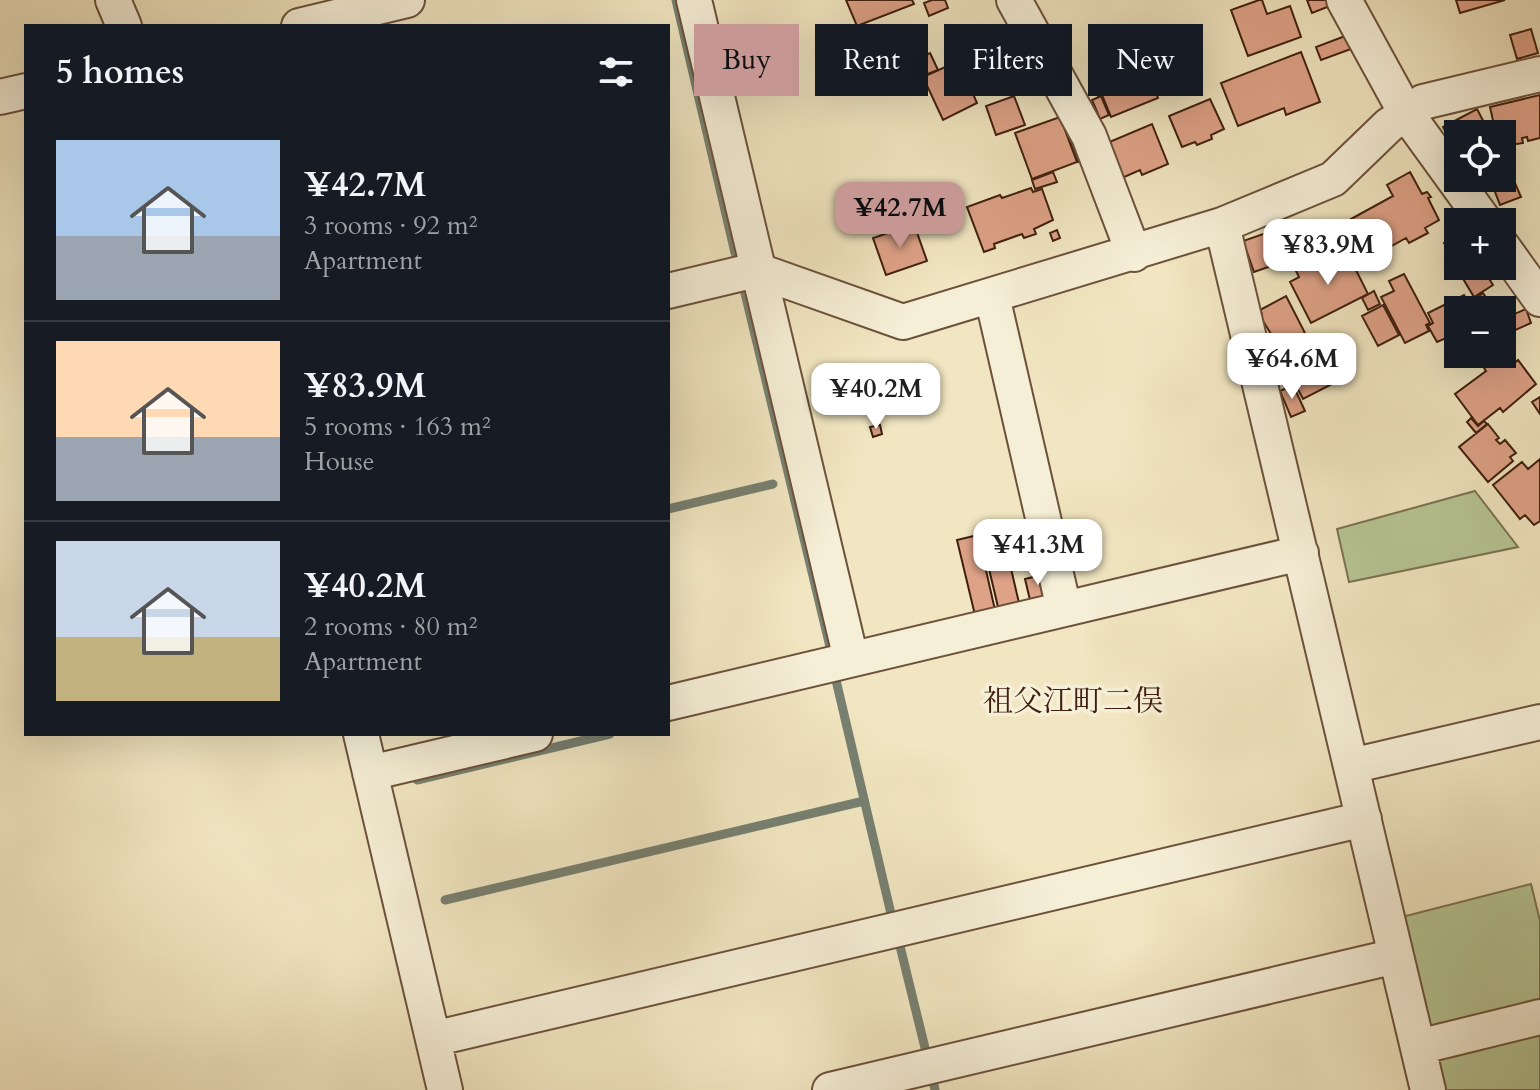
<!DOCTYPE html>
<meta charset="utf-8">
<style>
body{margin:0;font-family:Cardo,"Noto Serif JP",serif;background:#20242c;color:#f1f3f6;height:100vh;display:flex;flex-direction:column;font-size:30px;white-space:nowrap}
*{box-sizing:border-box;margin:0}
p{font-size:26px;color:#9ea1a6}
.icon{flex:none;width:44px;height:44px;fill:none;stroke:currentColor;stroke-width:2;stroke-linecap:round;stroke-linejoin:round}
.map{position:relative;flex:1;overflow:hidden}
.details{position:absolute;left:24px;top:24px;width:646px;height:712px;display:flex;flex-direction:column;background:#171b24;border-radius:0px;box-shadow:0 8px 32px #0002}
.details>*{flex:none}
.banner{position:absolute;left:694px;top:24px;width:726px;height:72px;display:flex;gap:16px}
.tools{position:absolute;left:1444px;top:120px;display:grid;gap:16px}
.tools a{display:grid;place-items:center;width:72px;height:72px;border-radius:0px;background:#171b24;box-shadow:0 8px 32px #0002;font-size:40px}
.price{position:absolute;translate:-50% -68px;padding:0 18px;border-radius:16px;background:#fff;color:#222;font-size:26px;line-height:52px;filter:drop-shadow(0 2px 4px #0008)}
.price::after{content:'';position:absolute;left:50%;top:48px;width:24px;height:18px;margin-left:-12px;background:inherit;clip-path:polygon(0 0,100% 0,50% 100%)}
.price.selected{background:#c59692;color:#111}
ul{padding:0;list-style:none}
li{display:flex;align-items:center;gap:24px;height:200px;padding:0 32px}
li+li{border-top:2px solid #363941}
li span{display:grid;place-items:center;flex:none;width:224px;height:160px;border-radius:0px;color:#555}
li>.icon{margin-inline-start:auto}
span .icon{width:96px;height:96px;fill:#fffc;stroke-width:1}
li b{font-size:34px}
h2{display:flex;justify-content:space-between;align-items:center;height:96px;padding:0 32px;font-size:34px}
.chip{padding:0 28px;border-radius:0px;background:#171b24;box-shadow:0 8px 32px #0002;font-size:28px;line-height:72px}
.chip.selected{background:#c59692;color:#111}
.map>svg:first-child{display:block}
.green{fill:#b7c695;stroke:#7c7252;stroke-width:2}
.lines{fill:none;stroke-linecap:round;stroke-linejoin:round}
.stream{stroke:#778071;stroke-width:9}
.building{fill:#dea287;stroke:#401f0e;stroke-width:2}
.minor-casing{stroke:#6c513b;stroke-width:38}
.minor{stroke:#f6efd7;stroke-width:34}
.labels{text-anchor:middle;stroke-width:7;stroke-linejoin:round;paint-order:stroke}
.quarter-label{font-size:30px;fill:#401f0e;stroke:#f6efd7}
</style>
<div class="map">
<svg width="1540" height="1090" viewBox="0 0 1540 1090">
<rect width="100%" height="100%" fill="#f1e6c1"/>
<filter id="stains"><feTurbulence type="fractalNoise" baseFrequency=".0025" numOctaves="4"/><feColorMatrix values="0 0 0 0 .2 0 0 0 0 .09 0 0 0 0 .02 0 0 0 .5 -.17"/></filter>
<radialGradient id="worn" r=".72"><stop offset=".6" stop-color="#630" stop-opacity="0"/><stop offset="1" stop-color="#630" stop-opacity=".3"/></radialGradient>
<path class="green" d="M1475 491 1518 547 1349 582 1337 529Z
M1531 884 1540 921V1009L1429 1037 1398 918Z
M1540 1028V1090H1439L1436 1052Z"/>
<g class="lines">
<path class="stream" d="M676 0 735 253
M744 289 831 651
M668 509 773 484
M835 676 892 918
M417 780 610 734
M445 900 864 801
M899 942 927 1056
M933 1080 935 1090"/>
</g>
<path class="building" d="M846 0H912L914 4 857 26Z
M932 0H945L948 8 929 16 924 3Z
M1259 0H1262L1267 14 1290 6 1301 37 1248 56 1231 10Z
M1307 0H1328L1330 6 1312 13Z
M1456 0H1505L1460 13Z
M849 25 859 55 845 60 835 29Z
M1531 29 1538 53 1517 59 1510 35Z
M1345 36 1351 49 1321 60 1316 47Z
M1301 52 1320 102 1286 115 1284 108 1238 126 1221 83Z
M930 53 938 70 925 75 918 59Z
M1143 61 1158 98 1111 117 1102 95 1098 96 1093 81Z
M954 63 965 89 970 87 977 103 943 120 923 77Z
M1540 95V138L1528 141 1527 137 1522 138 1523 143 1505 146 1502 142V134H1496L1490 107Z
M1014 96 1025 125 996 135 986 106Z
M1101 96 1109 115 1100 119 1092 100Z
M1210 99 1224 129 1211 135 1212 139 1197 145 1195 142 1182 147 1169 116Z
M1477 109 1490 134H1458V156L1443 127Z
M1060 117 1077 162 1032 179 1015 133Z
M1061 117 1085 159 1078 162Z
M1152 124 1168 164 1142 175 1140 170 1122 178 1107 143Z
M1502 155 1509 170 1502 173Z
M1053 172 1057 182 1035 189 1032 180Z
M1410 172 1422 194 1427 192 1431 197 1428 198 1439 220 1425 228 1428 233 1409 243 1406 238 1372 257 1351 219 1393 196 1387 185Z
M1512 176 1521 197 1500 205 1492 184Z
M1031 188 1033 192 1042 189 1053 220 1034 229 1036 234 1024 238 1022 234 994 244 995 248 984 252 967 207 1000 195 1002 198Z
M1290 221 1298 242 1279 249 1271 228Z
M914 224 927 261 886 275 873 238Z
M1057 230 1060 238 1053 241 1050 233Z
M1272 231 1282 262 1254 272 1243 241Z
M1458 235V266H1466L1461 269 1453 262 1455 260 1444 243Z
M1347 252 1368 294 1311 323 1290 282 1299 277 1296 271 1315 260 1318 267Z
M1471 266H1481L1493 285 1474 297 1462 277 1473 270Z
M1404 274 1430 323 1426 325 1429 331 1405 343 1381 297 1394 291 1389 281Z
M1374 291 1380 304 1368 310 1362 298Z
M1483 293 1494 310H1476L1471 302Z
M1464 295 1472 310H1458V333L1437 342 1428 326 1433 323 1428 313Z
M1286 296 1305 333 1279 347 1260 316 1262 314 1260 310Z
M1383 305 1399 335 1378 346 1362 316Z
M1526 309 1531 323 1511 332 1505 318Z
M1307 335 1332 384 1303 399 1278 351Z
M1275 340 1279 347 1291 341 1277 350 1291 376 1288 377 1271 343Z
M1503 353 1512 365 1518 360 1536 384 1503 412 1500 408 1478 425 1455 394 1486 371 1484 368Z
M1293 385 1305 411 1291 417 1280 391Z
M1540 397V414L1532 402Z
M1471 418 1478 426 1484 421 1487 424 1476 433 1467 422Z
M1488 424 1499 438 1496 440 1500 444 1505 440 1516 453 1510 457 1513 461 1488 482 1459 447Z
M880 425 882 434 873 437 870 427Z
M1540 459V521L1534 525 1525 515 1520 519 1493 485 1522 462 1528 469Z
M1033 520 1040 553 1020 558 1012 525Z
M1002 530 1019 603 998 607 981 535Z
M978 535 995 610 975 615 957 540Z
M1045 574 1050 596 1030 600 1025 579Z"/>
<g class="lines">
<defs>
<path id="minor" d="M113 0 124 26
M694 0 851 659
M1014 0 1089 136 1134 254
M1344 0 1406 113 1485 222
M299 26 407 0
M0 97 26 91
M1222 225 1428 1090
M1502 246 1540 299
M668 291 756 270 903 322 1222 225 1333 179 1389 125 1423 102 1540 74
M992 296 1064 609
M668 703 1301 553
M361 734 445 1090
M1351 766 1540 722
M370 773 535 734
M433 1039 1364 819
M1418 1047 1540 1017
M830 1090 1396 956"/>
</defs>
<use href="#minor" class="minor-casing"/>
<use href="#minor" class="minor"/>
</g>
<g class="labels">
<g class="quarter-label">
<text x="1073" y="711">祖父江町二俣</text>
</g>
</g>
<rect width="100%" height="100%" filter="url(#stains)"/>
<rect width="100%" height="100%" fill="url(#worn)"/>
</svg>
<div class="tools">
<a><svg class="icon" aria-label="locate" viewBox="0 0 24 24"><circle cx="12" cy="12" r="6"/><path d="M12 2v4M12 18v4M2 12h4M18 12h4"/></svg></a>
<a>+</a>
<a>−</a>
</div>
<b class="price selected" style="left:900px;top:250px">¥42.7M</b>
<b class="price" style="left:1328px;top:287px">¥83.9M</b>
<b class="price" style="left:1292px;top:401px">¥64.6M</b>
<b class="price" style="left:876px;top:431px">¥40.2M</b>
<b class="price" style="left:1038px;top:587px">¥41.3M</b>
<div class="banner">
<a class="chip selected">Buy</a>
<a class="chip">Rent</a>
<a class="chip">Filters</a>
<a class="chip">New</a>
</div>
<section class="details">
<h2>5 homes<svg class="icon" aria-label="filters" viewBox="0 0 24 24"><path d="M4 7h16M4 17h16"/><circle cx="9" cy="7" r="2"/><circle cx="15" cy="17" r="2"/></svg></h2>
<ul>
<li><span style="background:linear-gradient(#a9c7e8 60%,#9aa5b1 0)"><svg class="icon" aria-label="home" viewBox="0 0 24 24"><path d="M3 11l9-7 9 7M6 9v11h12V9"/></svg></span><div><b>¥42.7M</b><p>3 rooms · 92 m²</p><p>Apartment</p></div></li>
<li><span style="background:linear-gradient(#ffd9b3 60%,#9aa5b1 0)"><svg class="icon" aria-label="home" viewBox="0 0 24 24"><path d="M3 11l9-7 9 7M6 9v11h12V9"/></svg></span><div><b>¥83.9M</b><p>5 rooms · 163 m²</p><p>House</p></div></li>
<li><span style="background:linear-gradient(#c9d6e8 60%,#c2b280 0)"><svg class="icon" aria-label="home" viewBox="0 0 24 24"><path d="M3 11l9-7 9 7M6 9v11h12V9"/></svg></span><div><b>¥40.2M</b><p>2 rooms · 80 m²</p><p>Apartment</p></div></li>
</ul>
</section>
</div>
